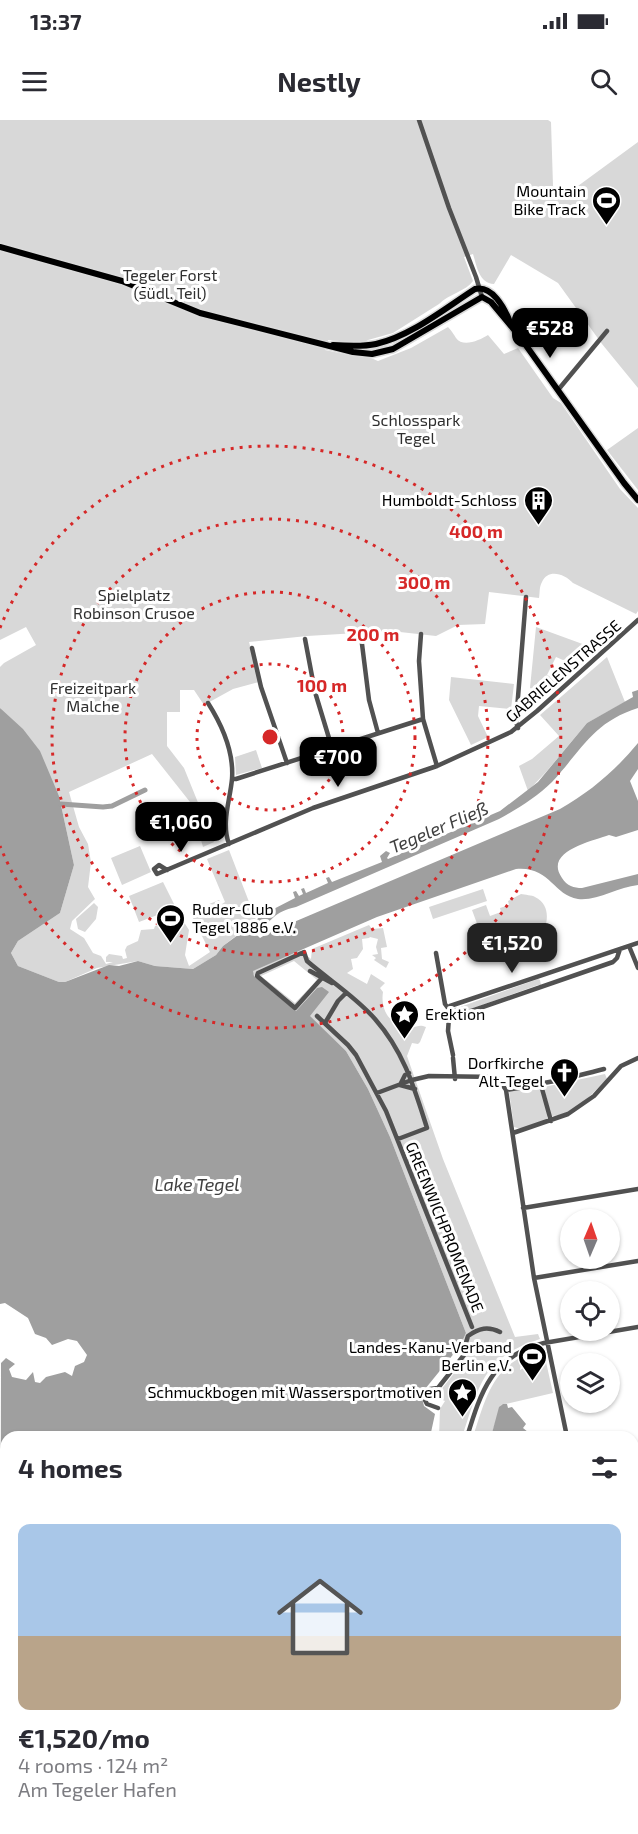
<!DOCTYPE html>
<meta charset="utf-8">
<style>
body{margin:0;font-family:"Exo 2",sans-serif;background:#f2f2f3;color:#2b2b33;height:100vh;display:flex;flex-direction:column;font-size:22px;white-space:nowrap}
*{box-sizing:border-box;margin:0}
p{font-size:20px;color:#7c7c81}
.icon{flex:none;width:33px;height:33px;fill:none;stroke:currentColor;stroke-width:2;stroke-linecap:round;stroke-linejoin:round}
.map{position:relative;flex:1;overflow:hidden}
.details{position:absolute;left:0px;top:1311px;width:639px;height:404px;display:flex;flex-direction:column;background:#fff;border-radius:18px 18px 0 0;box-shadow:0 2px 4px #0004}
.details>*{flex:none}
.needle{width:39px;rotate:2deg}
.fabs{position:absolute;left:560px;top:1089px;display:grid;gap:12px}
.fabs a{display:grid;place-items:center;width:60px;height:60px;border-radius:50%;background:#fff;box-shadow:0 2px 4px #0004;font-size:30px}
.price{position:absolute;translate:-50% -51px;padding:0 14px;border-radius:12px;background:#000;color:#fff;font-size:20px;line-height:39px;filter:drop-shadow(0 2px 3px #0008)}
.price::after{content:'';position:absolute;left:50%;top:36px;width:18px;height:14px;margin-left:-9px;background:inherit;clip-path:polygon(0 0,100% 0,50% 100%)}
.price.current{background:#222;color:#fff}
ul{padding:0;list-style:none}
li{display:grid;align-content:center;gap:12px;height:318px;padding:0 18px}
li+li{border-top:2px solid #e1e1e2}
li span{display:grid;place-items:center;height:186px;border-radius:12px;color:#555}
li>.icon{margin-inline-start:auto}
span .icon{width:108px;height:108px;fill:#fffc;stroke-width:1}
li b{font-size:26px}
h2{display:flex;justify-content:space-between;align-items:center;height:72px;padding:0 18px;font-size:26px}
.status{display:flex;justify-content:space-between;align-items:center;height:42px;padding:0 30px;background:#fff;direction:ltr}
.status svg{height:16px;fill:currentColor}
header{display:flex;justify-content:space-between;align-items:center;height:78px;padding:0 18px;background:#fff;font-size:27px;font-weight:700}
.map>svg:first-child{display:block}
.green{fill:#d8d8d8;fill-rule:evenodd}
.water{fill:#9f9f9f}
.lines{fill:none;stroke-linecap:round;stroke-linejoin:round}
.canal{stroke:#9f9f9f;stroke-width:5}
.major-casing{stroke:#dbdbdb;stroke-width:9}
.minor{stroke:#515151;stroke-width:4.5}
.major{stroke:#000;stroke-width:6}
.ring{fill:none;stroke:#d62828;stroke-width:3;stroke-dasharray:3 6}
.labels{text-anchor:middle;stroke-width:6;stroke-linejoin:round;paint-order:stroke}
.poi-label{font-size:16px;fill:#000;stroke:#fff;text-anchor:end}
.park-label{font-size:16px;fill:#2f2f2f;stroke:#fff}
.street-label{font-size:16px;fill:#000;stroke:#fff}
.water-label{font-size:18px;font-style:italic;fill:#404040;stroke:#fff}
.centre{fill:#d62828;stroke:#fff;stroke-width:3}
.ring-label{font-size:18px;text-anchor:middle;font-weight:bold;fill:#d62828;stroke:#fff;stroke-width:6;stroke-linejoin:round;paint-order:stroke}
</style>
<div class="status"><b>13:37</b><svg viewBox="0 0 49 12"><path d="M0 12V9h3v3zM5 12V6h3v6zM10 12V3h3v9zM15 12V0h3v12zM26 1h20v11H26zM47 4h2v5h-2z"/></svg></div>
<header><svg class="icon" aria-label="menu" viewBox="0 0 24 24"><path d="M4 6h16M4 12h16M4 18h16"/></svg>Nestly<svg class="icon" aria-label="search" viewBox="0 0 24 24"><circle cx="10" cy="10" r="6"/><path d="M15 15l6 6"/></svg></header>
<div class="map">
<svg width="638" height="1714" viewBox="0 0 638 1714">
<rect width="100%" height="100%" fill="#fff"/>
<path class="green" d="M0 0H548L551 2 553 66 567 74 638 22V268L602 224 558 163 511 135 494 164C479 163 477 147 473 134L464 137 473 161C466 171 449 174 439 184L393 213 368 220 363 223 328 220 325 230 349 235 366 236 378 241 411 228 448 207C452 211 454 215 456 218 463 228 480 220 488 215L504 234 518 228 553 278 561 283 620 369 638 388V491L636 494 573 463C565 454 548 448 542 462 539 467 540 473 539 478L489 472 485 504 458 505 436 516 391 511 307 516 249 522 259 562 233 569 204 585 194 570H180V592H167V626L184 648 214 722 203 727 190 682 152 634 69 672 79 707 88 724 91 742 88 767 95 779 72 801 70 809 84 818 93 833 101 836 106 844 113 842H106V837L109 834 122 836 123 839 127 838 125 830 127 826 138 821 141 810 154 809 155 806 180 796 189 810 185 835 189 846 210 832 190 792 219 780 222 784 225 782 207 739 229 730 256 800 246 812H241L223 826 216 835 193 849 155 846 138 841 97 848 65 862H59L18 846 11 833 18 821 60 793 74 745 59 676 51 660 0 588V547L4 543 36 525 26 507 0 520Z
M638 308V370L607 330Z
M536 507 599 530 579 547 556 537 547 555 562 562 546 576 530 568Z
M607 537 625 582 587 603 546 652 528 671 519 646 532 639 559 616 540 595Z
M451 557 514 564 511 589 479 586 478 596 488 617 471 625 449 580Z
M256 630 262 648 236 655 235 637Z
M140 726 151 752 122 765 111 738Z
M163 762 176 788 139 802 129 776Z
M483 769 487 781 433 799 429 787Z
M521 774C525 775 532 775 535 777 553 786 547 807 540 819L533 815 529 821 523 823 518 821 515 824 503 828 500 820 494 822 492 817 483 820 472 790 486 785 490 796 501 792 500 788 509 785 508 781Z
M94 783 98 787 96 799 85 812 78 809 76 799Z
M369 805 372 809 383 808 387 827 381 828 382 839 389 842 386 848 374 840 376 838 372 835 378 834 376 827 378 819 370 817 369 818 362 819 363 829 357 838 351 839 353 849 347 853 367 864 371 854 385 863 380 868 383 872C380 890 391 908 411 907 418 907 419 904 426 907L420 922 418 924 412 923 407 936 443 1039 515 1217 538 1214 540 1219C482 1238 480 1264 462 1317H439L440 1289 445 1281 440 1279V1271L463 1242 460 1226 466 1213 390 1017 368 969 346 931 309 896 317 868 296 891 252 853 254 849 300 830 311 839 312 829ZM294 841 317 860 295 883 261 856Z
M538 859 540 860 541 865H538L454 895 452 888 460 887Z
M605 954 607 959C592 974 573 996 551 996L544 967Z
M540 967 548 995 546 1000 521 1009 514 1007 509 971Z
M544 1229 545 1235 521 1243 520 1250 525 1247 546 1242 553 1273 501 1285 492 1313 499 1317H473C487 1273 494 1241 544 1229Z"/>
<path class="water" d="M638 570V588C593 602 581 631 552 662 537 677 517 689 499 699L296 787C273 792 272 801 256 814L260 818 268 813 560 689C590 672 616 650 638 623V649L630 661 638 681V710L616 717 609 715C593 721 543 731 562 758 567 766 574 768 582 768L638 754V765C618 767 598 781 578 779 553 775 550 746 516 749L377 797 253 851 254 856 296 891 317 868 322 867 329 872 310 896 346 931 368 969 390 1017 466 1213 460 1226 421 1274 424 1286 435 1294 430 1317H6V1708L139 1709 130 1711 127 1714 121 1712 114 1714H0L1 1243 6 1238 15 1244 9 1249 12 1257 26 1260 33 1252 35 1262 40 1263 46 1257 65 1252 72 1256 75 1246 84 1242 87 1235 77 1221 68 1219 52 1225 46 1218 35 1214 28 1198 5 1183 0 1184V588L23 609 40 631 59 676 74 745 60 793 18 821 11 833 18 846 59 862H65L109 845 119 846 138 841 155 846 193 849 216 835 223 826 242 812H246L260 796 295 778 293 772 296 771 299 776 303 774 301 769 304 768 306 773 328 763 326 758 329 757 332 762 382 742 380 736 386 731 390 733 387 738 388 739 500 691 538 662 587 603 633 577 632 572Z
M503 1284H507L508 1288 512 1287 526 1304 523 1308 534 1317H499L492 1313 499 1287Z
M384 1709 387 1714H165L159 1709Z"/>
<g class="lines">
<path class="canal" d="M61 684 103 687 112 686 145 670"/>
<defs>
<path id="major" d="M0 127 122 161 200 193 353 232 372 234 393 229 482 177 491 182 516 212
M515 210 624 363 638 380
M333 225C347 226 362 227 376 224 411 216 444 189 475 169 492 165 504 187 510 202"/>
</defs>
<use href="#major" class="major-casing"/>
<path class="minor" d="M419 0 449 88 476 157 482 177
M558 270 607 211
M421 514 419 541 423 599 437 646
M361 516 369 580 378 613
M305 519 315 572 332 628
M252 528 261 567 287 643
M208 583C222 605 234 632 232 659 230 681 221 703 229 724
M518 608 516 602 526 477
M232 659H236L423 599
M167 750 159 745 154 749 157 754 313 688 437 646 511 612 537 591 638 500
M629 826 638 848
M436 833 445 884 448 888
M310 851 332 863
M321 859 295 888 257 856 258 853 304 832 307 841C329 860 356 877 375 899 404 932 414 967 427 1008L398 1019
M317 896 348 925 356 935 386 991 472 1207
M449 897H454L613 842 617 838 620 829
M325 903 338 881 346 873
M453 935 448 911 449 897 446 893 450 886 638 823
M453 938 455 959
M409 953 405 955 400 965 415 969
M412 960 429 956 497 957 506 970 534 1158 566 1312
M501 962C534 970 571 957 604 949
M541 965 551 1001
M506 970 524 967
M377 973 409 961
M513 1013 568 994 594 976 621 946 638 938
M523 1088 638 1069
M534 1158 638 1141
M438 1288 427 1284C423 1278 424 1273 430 1269L438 1268 464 1235V1229L468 1216C479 1208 488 1206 500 1212
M467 1317C481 1271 492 1236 544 1223L638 1207
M435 1708 437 1714
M602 1714 604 1708"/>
<use href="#major" class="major"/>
</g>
<g class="ring">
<circle cx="270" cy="617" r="73"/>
<circle cx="270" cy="617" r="145"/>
<circle cx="270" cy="617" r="218"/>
<path d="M0 508A291 291 0 1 1 0 726"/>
</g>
<defs>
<symbol id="stadium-pin" viewBox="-11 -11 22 30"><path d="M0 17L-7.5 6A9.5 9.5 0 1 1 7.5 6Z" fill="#000" stroke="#fff"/><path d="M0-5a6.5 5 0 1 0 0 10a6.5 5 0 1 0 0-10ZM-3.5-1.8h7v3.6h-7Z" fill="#fff"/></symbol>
<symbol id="building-pin" viewBox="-11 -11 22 30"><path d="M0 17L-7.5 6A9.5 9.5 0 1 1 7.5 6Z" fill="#000" stroke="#fff"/><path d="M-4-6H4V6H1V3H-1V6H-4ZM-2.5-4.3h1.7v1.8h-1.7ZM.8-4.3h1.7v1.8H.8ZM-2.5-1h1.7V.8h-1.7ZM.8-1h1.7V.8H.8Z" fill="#fff"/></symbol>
<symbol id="sight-pin" viewBox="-11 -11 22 30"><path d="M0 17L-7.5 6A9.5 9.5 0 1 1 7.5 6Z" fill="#000" stroke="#fff"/><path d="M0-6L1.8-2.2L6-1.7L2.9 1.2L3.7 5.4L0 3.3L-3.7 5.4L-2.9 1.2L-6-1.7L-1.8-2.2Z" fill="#fff"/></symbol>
<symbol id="church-pin" viewBox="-11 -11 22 30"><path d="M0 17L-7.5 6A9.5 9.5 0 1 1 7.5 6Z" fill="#000" stroke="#fff"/><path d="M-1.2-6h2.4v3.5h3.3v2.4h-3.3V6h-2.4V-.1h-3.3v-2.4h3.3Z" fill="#fff"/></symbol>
</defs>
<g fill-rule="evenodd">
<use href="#stadium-pin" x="590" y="64" width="33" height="45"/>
<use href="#building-pin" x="522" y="364" width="33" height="45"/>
<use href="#stadium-pin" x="154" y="782" width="33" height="45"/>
<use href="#sight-pin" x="388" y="878" width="33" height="45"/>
<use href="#church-pin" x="548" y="936" width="33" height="45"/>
<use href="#stadium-pin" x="516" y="1220" width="33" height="45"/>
<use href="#sight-pin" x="446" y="1256" width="33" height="45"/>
</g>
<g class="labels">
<g class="poi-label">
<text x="586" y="77">Mountain<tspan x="586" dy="18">Bike Track</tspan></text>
<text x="517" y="386">Humboldt-Schloss</text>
<text x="192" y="795" text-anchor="start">Ruder-Club<tspan x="192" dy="18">Tegel 1886 e.V.</tspan></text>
<text x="425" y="900" text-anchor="start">Erektion</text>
<text x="544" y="949">Dorfkirche<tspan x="544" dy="18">Alt-Tegel</tspan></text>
<text x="512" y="1233">Landes-Kanu-Verband<tspan x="512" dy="18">Berlin e.V.</tspan></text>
<text x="442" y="1278">Schmuckbogen mit Wassersportmotiven</text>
</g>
<g class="park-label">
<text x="170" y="161">Tegeler Forst<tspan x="170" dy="18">(südl. Teil)</tspan></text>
<text x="416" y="306">Schlosspark<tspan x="416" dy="18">Tegel</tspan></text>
<text x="134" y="481">Spielplatz<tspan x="134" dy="18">Robinson Crusoe</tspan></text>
<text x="93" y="574">Freizeitpark<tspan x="93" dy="18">Malche</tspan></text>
</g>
<g class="street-label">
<text transform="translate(563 551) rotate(-41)" y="6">GABRIELENSTRASSE</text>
<text transform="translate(445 1107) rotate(68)" y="6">GREENWICHPROMENADE</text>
</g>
<g class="water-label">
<text transform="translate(439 708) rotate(-23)" y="6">Tegeler Fließ</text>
<text x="197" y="1071">Lake Tegel</text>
</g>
</g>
<circle cx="270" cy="617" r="9" class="centre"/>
<g class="ring-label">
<text x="476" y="418">400 m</text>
<text x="424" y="469">300 m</text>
<text x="373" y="521">200 m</text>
<text x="322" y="572">100 m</text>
</g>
</svg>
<div class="fabs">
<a><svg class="needle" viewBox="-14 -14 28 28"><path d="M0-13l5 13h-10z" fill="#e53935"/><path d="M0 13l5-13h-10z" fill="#7c7c81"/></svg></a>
<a><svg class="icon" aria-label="locate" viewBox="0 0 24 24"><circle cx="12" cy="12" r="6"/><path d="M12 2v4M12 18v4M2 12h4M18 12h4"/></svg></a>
<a><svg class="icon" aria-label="layers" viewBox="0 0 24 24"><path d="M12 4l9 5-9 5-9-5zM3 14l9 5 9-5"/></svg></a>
</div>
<b class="price" style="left:550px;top:239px">€528</b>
<b class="price" style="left:338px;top:668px">€700</b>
<b class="price" style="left:181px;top:733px">€1,060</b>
<b class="price current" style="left:512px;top:854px">€1,520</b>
<section class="details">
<h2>4 homes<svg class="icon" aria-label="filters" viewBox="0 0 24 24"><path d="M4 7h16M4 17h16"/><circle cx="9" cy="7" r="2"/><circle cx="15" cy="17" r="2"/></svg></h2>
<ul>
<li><span style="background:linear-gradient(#a9c7e8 60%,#b9a48a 0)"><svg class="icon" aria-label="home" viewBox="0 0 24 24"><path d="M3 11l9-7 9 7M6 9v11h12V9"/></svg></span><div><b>€1,520/mo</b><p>4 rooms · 124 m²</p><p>Am Tegeler Hafen</p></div></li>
</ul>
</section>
</div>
